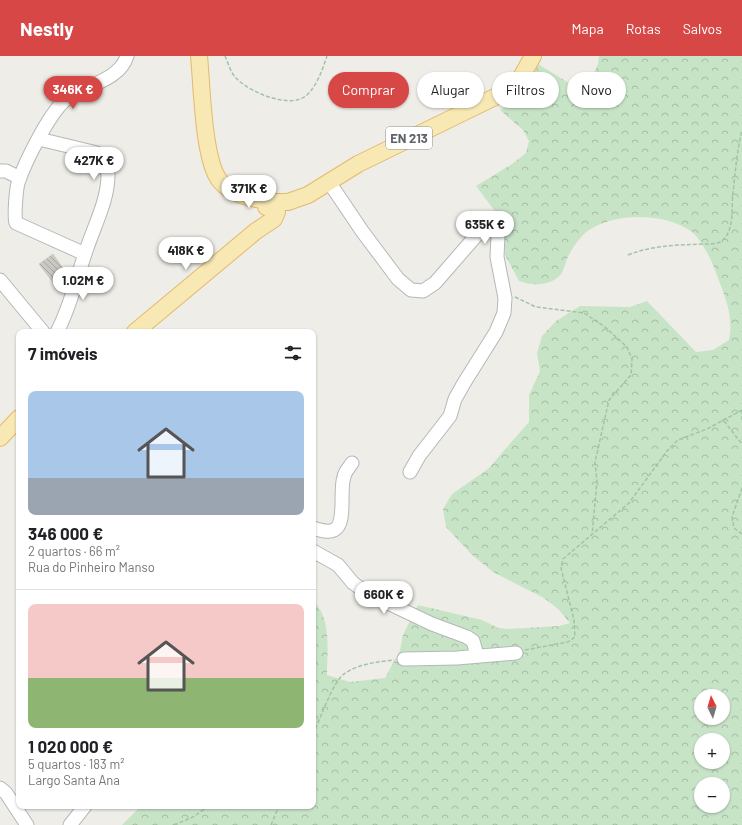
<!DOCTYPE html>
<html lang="pt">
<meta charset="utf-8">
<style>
body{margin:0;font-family:Barlow,sans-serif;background:#f2f2f2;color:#202124;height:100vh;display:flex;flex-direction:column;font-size:15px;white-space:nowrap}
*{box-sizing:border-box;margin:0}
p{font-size:13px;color:#757577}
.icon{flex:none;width:22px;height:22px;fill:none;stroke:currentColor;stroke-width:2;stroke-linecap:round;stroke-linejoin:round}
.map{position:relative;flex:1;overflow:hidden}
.details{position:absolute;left:16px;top:273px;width:300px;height:480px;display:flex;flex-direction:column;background:#fff;border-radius:8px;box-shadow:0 1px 3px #0004}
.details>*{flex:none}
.top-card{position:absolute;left:328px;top:16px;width:354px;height:36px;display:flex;gap:8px}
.needle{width:26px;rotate:355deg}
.tools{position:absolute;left:694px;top:633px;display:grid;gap:8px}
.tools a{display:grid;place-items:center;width:36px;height:36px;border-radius:50%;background:#fff;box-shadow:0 1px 3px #0004;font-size:20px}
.price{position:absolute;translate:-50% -34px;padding:0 9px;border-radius:14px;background:#fff;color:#222;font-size:13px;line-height:26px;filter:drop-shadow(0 1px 2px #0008)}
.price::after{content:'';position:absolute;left:50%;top:24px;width:12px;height:9px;margin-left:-6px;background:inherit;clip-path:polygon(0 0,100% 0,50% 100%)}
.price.selected{background:#d74745;color:#fff}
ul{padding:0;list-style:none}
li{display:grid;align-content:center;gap:8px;height:212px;padding:0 12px}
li+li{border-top:1px solid #e0e0e0}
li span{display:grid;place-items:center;height:124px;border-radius:8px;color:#555}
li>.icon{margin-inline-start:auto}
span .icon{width:72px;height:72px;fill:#fffc;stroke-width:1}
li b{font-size:17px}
h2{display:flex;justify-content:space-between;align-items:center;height:48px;padding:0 12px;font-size:17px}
.tag{padding:0 14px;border-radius:18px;background:#fff;box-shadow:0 1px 3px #0004;font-size:14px;line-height:36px}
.tag.selected{background:#d74745;color:#fff}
header{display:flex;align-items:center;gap:24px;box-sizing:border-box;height:56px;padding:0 20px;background:#d74745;color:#fff}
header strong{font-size:19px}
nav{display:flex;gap:22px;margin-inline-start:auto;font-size:14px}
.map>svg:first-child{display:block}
.forest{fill:url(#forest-crowns);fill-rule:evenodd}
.building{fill:url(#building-back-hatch);stroke:#d3cec6}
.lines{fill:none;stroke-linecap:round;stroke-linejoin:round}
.minor-casing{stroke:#b4b7ba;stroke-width:15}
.major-casing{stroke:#e3ba6c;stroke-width:18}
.path{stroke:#a0c4a8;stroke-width:1.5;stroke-dasharray:4 2;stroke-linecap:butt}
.minor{stroke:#fff;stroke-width:13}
.major{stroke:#f7e8b4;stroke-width:16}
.labels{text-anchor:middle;stroke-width:3;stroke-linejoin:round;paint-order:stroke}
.shield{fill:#fff;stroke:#8f9194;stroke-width:1}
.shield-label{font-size:13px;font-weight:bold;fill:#5f6266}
</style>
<header>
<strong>Nestly</strong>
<nav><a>Mapa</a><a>Rotas</a><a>Salvos</a></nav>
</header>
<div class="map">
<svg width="742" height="769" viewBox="0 0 742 769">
<defs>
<pattern id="forest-crowns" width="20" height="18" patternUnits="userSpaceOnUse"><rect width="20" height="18" fill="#c8e4c7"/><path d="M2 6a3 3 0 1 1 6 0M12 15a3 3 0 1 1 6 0" fill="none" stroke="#a6bca5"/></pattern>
<pattern id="building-back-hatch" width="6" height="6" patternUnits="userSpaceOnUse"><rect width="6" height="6" fill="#cbc8c4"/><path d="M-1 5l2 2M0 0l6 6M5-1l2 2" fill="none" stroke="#a8a6a3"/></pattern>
</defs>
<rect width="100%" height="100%" fill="#efede7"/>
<path class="forest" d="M599 0H742V769H122L141 750H313V544C332 563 327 594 327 619L350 626 385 622 400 594 403 579 418 549 482 564 498 572 509 573 559 570 570 567 558 553 544 542 493 516 472 499 446 471 443 453 452 438 488 413 529 366V339L540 315 537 297 542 280 556 265 580 250 630 251 647 245 696 296 713 294 729 284C734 257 724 239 715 214 711 203 701 183 692 176 665 156 611 156 585 177 580 182 572 192 569 199 564 207 565 219 554 224 543 230 530 229 519 225L505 199 502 174 497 158 476 130 512 108 526 97 529 85 523 74 500 54 517 45 529 29 538 8 574 30H588L598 8ZM701 640H723V662H701ZM701 684H723V706H701ZM701 728H723V750H701Z"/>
<path class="building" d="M53 198 68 219 63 222 67 227 58 233 39 208Z"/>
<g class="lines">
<defs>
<path id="minor" d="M39 83 97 97C103 104 107 109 108 119 108 144 95 168 87 192 77 220 71 250 57 276
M0 115H6L20 122
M329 126 362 175 398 223 411 234 423 235 435 227 482 173 490 170 498 179 497 201 505 242 504 257 496 276 464 327 455 343 450 360 419 400 410 416
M85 198 16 167C14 160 16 135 18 127 25 106 48 60 64 45 82 29 119 26 127 0
M0 224 43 276
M313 472C320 474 328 477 334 474 347 468 339 434 344 421 345 415 349 412 352 407
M313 495 338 509 353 527 367 537 432 568 467 581 473 585 477 599
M404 603 457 602 516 597
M0 732 6 737 27 769
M70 769 85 750"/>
<path id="major" d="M199 0C202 29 203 105 220 125 232 140 255 143 272 146
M266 151 272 146H288L308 139 358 108 501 38 520 23 533 0
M135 276 256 175 274 163 277 156 272 146
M0 382 19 362"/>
</defs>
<use href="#minor" class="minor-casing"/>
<use href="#major" class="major-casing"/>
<path class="path" d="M225 0C228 7 231 17 236 22 249 36 291 54 307 39 318 28 322 14 327 0
M628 199C653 189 679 189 706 188 711 188 719 188 723 184 735 172 731 152 733 138 735 117 737 95 742 74
M515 241 536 251 584 257 605 271 627 291 632 303 631 319 609 344 595 406 597 425 592 479
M742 354V364
M724 365 742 388
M742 432 732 461 734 472 742 478
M525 594 568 586 575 581 574 564 561 512 563 503 629 447 667 395 678 384 707 373 742 354
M313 678C320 664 333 625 344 618 357 608 378 606 394 604
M174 769 193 761 209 750
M271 769 279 750"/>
<use href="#minor" class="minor"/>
<use href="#major" class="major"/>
</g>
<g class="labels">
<rect class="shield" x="386" y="71" width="46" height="22" rx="3"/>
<g class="shield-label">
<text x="409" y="87">EN 213</text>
</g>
</g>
</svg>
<div class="tools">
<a><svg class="needle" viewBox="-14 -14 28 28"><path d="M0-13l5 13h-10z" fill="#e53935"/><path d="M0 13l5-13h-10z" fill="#757577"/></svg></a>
<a>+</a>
<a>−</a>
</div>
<b class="price selected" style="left:73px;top:54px">346K €</b>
<b class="price" style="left:94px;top:125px">427K €</b>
<b class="price" style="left:249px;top:153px">371K €</b>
<b class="price" style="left:485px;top:189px">635K €</b>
<b class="price" style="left:186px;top:215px">418K €</b>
<b class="price" style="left:83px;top:245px">1.02M €</b>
<b class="price" style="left:384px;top:559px">660K €</b>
<div class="top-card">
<a class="tag selected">Comprar</a>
<a class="tag">Alugar</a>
<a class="tag">Filtros</a>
<a class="tag">Novo</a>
</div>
<section class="details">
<h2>7 imóveis<svg class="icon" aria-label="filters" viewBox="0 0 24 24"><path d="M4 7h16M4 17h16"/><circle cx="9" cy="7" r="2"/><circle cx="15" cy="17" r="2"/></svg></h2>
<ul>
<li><span style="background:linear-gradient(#a9c7e8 70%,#9aa5b1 0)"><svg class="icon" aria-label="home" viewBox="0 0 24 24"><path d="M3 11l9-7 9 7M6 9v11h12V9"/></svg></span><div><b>346 000 €</b><p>2 quartos · 66 m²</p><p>Rua do Pinheiro Manso</p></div></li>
<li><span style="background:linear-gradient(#f6c9c9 60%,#8fb573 0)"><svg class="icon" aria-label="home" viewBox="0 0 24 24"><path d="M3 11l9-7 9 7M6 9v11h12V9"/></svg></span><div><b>1 020 000 €</b><p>5 quartos · 183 m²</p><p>Largo Santa Ana</p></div></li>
</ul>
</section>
</div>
